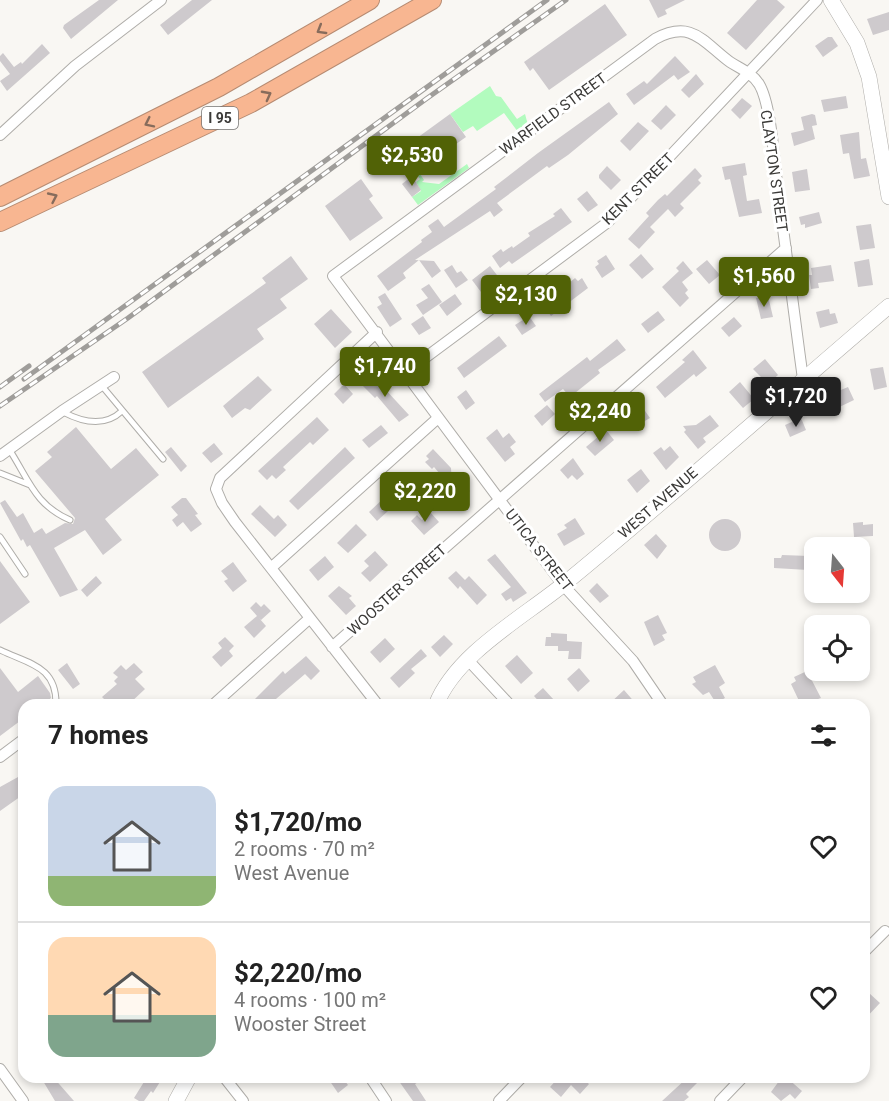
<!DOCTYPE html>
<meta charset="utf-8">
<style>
body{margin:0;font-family:Roboto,sans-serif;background:#f2f2f2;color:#222;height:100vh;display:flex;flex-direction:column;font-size:22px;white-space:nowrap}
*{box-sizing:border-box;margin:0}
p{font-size:20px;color:#767676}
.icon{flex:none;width:33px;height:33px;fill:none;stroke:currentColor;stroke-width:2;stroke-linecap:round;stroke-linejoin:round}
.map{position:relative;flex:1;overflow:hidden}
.panel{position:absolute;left:18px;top:699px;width:852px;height:384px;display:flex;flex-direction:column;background:#fff;border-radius:18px;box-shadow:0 3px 9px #0003}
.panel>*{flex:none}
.needle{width:39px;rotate:163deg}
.buttons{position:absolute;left:804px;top:537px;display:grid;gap:12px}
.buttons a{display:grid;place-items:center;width:66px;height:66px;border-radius:12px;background:#fff;box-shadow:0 3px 9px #0003;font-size:30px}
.price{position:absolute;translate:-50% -51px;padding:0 14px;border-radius:6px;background:#516206;color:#fff;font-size:20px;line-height:39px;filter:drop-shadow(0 2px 3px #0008)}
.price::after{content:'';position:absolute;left:50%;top:36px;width:18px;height:14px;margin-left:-9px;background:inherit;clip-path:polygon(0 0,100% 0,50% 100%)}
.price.on{background:#222;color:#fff}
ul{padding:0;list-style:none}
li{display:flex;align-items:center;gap:18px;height:150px;padding:0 30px}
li+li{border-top:2px solid #e0e0e0}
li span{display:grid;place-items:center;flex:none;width:168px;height:120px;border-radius:18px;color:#555}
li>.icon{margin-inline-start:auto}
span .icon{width:72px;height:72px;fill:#fffc;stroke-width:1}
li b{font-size:26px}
h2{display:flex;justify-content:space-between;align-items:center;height:72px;padding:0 30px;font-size:26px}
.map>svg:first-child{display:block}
.green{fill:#b2fbbe}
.building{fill:#cecacd}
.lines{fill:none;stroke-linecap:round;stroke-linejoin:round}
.lane-casing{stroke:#afada9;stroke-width:7}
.street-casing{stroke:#afada9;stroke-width:12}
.secondary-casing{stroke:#afada9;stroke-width:16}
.highway-casing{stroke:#b68b72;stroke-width:20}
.lane{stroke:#fff;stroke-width:5}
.street{stroke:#fff;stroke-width:10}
.secondary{stroke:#fff;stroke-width:15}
.highway{stroke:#f8b691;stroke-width:18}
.rail-casing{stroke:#9f9d9a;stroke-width:5}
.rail{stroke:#fff;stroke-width:3;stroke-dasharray:9;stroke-linecap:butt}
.oneway{stroke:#876c5c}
.labels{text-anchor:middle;stroke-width:6;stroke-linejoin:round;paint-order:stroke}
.shield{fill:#fff;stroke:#767574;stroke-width:1.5}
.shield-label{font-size:14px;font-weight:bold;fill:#3b3a38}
.street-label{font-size:15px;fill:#3b3a38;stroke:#fff}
</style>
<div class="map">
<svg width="889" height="1101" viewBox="0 0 889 1101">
<rect width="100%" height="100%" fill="#f9f7f3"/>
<path class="green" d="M490 86 496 96 501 97 517 119 525 114 528 125 518 132 504 113 477 131 473 126 463 132 450 114Z
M403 144 423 169 420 174 424 180 422 182 439 184 467 164 469 168 418 205 412 197 421 191 416 182 420 179 398 148Z"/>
<path class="building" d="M99 0H118L71 39 63 28 64 25Z
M192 0H212L168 35 160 25Z
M649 0H685L665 10 667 14 658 18Z
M757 0H777L785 7 746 50 727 33Z
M605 4 627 35 549 90 533 68 530 71 524 62Z
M889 12V30L873 35 867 19Z
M828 37H832L838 46 823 57 815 46Z
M42 44 50 53 7 91 0 81 10 74 0 61V56L3 53 14 67 21 62 22 64Z
M675 56 690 72 678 80 674 75 634 105 626 94 644 81 647 84Z
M696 74 704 84 689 98 681 90Z
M846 96 848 108 824 112 821 100Z
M742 98 752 106 740 119 731 110Z
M609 102 618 114 568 155 549 168 547 166 497 203 503 210 494 217 490 211 415 260 434 261 441 271 432 278 419 260 403 273 406 278 388 291 377 276 422 242 421 240 432 232 428 226 438 219 444 227 496 189 494 187 538 153Z
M666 105 676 115 661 130 651 121Z
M450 114 466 137 422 168 406 146Z
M812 114 815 115 817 125 812 126 815 139 794 146 791 133 804 130 801 117Z
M638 122 649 131 630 151 620 141Z
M859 132 861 159 866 158 870 176 854 179 849 153 843 154 840 135Z
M745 163 747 175 743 176 747 201 759 199 762 213 739 217 730 179 725 180 722 167Z
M607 166 621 180 611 190 599 178V175Z
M695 168 702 176 698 180 701 183 680 204 684 208 675 217 668 209 650 227 655 232 639 249 628 239 649 216 646 213 658 200 665 194 667 196Z
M807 169 810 190 795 192 792 172Z
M412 176 421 190 412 197 402 184Z
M361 179 373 196 369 199 383 218 350 241 325 206Z
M587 191 598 205 588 212 577 199Z
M561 208 572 222 512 264 509 261 500 268 492 256 501 249 503 252 512 246 513 248 530 236 528 233 555 216 553 214Z
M819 212 822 223 805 228V224L801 225 799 217Z
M871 224 875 248 860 250 856 226Z
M641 254 654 269 642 279 629 265Z
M606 255 615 269 602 278 595 267 599 264 597 261Z
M291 256 308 279 280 299 287 308 257 329 264 339 168 408 142 372 266 283 262 278Z
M869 259 873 285 858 287 854 262Z
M707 260 720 275 709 284 696 269Z
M683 261 693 273 682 282 688 290 685 293 689 298 680 307 662 287 679 271 676 268Z
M452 265 457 273 461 271 468 280 456 288 444 270Z
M831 265 834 281 818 283 819 288 811 289 809 275H812L811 268Z
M490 266 500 279 481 292 472 280Z
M575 278 578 281 582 278 588 288 551 316 543 305Z
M429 284 442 302 423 315 416 305 428 298 421 289Z
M385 293 402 319 390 327 377 307 382 304 378 297Z
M455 294 462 304 447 316 439 305Z
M768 296 773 317 761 319 756 298Z
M331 309 352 332 335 348 314 324Z
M829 309 830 314 835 313 838 323 820 328 816 312Z
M658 311 665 320 648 333 641 324Z
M423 316 431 328 419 335 411 324Z
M529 316 536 326 522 335 515 325Z
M734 317 742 326 729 337 721 328Z
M499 336 507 346 464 378 457 368Z
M617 339 626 350 598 370 600 373 570 397 563 389 545 402 539 394 587 357 590 361Z
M693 350 707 368 696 377 694 374 665 398 656 387 685 362 682 360Z
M765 359 778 375 768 384 753 369Z
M883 367 887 387 874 390 870 369Z
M372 375 409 415 399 422 377 396 375 398 361 384Z
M258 376 272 390 250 410 245 408 232 418 223 406Z
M740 382 754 399 743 408 729 392Z
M344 384 353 394 343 404 334 394Z
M848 387 854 400 831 411 824 397Z
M466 390 475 403 466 410 457 397Z
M638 401 650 418 636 426 630 419 636 415 630 407Z
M547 405 555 414 542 426 534 416Z
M710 415 719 426 703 438 706 442 698 449 684 432 686 430 683 426 696 425Z
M317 417 329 430 313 445 310 442 283 467 286 470 276 479 272 475 267 480 258 471Z
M801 418 806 430 790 437 785 425Z
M381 425 388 433 369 448 362 440Z
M76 427 111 469 136 448 159 475 105 519 122 540 103 555 85 530 54 548 78 590 60 597 30 545 27 547 23 539 21 541 0 503 5 500 17 517 23 513 34 533 42 528 46 534 65 523 73 524 75 518 35 471 52 457 47 452Z
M497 429 503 438 509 433 516 442 510 447 515 454 505 462 486 438Z
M606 430 614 440 595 456 586 447Z
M214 443 223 454 211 463 202 453Z
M670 446 679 457 666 470 653 453 661 447 664 451Z
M171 447 187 466 181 472 165 452Z
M345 447 355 458 298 510 289 501Z
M433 449 451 468 452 485 459 478 470 491 461 499 434 467 432 469 425 462 429 459 426 456Z
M573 458 584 474 577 480 572 475 568 479 560 470Z
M641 469 650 481 637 493 627 480Z
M401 482 410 491 377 521 369 512Z
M182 498H186L198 514 195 515 202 524 191 532 183 522 177 527 172 520 178 515 171 507Z
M260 505 274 519 278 515 287 525 275 537 251 514Z
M430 512 439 522 424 535 411 521 417 515 422 520Z
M575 518 585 534 564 546 557 534 567 528 564 525Z
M709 535a16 16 0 1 1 32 0a16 16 0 1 1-32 0Z
M863 522V525L873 524V536L854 537 853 523Z
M356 524 367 535 348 553 337 543Z
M656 534 667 546 657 559 644 545Z
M375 551 388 565 370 582 361 573 369 566 364 561Z
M495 554 527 593 513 602 511 598 506 601 501 594 511 587 487 560Z
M782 555 809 556 808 570 774 568V558H781Z
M325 556 334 567 318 581 309 570Z
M0 561 30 602 0 624Z
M233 562 247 581 233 592 224 581 228 579 221 571Z
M456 571 465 580 469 576 487 595 477 605 460 586 458 589 448 578Z
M96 576 102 583 87 597 81 590Z
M597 583 609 596 600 603 589 591Z
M339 586 352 596 349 598 356 606 346 615 328 596Z
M256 602 261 607 264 604 271 611 261 620 259 618 266 626 254 638 244 627 257 616 250 608Z
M658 615 667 633 662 635 665 640 654 646 644 622Z
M551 633 567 634V641L582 642 581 659H568L569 651H558V646H545L546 637H551Z
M444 635 453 644 440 657 431 647Z
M225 637 234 646 229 651 233 656 221 667 212 657 222 648 218 643Z
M385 638 395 649 380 663 370 652Z
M421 649 427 656 411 669 415 673 399 688 390 678Z
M517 655 533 673 521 684 505 666Z
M306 656 320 671 311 680 305 674 269 705H249L283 671 285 674Z
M67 663 80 684 73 689 58 670Z
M134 663 143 672 135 679 145 689 128 705H110L102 697 117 684 114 681 118 677 113 673 121 665 126 670Z
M715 665 725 683 719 687 725 698 716 703 709 692 703 695 692 684 696 682 693 677Z
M0 668 18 692 38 676 50 693 51 698 42 705H24V718L0 736Z
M579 668 590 681 578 692 567 679Z
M807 671 821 698 801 705 791 684 796 681 794 677Z
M543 688 554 700 549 705H542L534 696Z
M624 690 637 705H608Z
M18 777 24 786V794L0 811V787Z
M869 993 880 1003 864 1020V998Z
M49 1077H53L74 1101H55L43 1081Z
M147 1077H163L153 1093 151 1091 144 1101H139L134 1098Z
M327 1077H342L348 1085 338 1093Z
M396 1077H427L415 1084 426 1101H413Z
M559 1077H581L589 1084 580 1094 571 1085 561 1097 550 1087Z
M688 1077H703L686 1094 689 1097 684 1101H662Z
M782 1077H786L802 1091 795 1099 790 1094 781 1101 771 1092Z"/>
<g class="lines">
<defs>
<path id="lane" d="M102 386 163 459
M63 412C82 422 104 428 122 411
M9 449C29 480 35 505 70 520
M0 473 30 485
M0 537 25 574
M0 650C29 664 57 666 56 705"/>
<path id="street" d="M0 135 75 66 161 0
M377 332 220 478 216 489 222 503 235 522 378 705
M406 372 608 222 817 0
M0 456 62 411 114 377
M272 567 438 418
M332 647 786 248
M468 660 510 705
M213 705 310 618
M663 705 633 661 563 585 333 276 655 39C692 19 703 42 730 62 741 69 752 73 759 84 771 104 774 159 777 183 786 249 794 314 803 379
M0 757 24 739
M864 952 885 931
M0 1069 23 1101
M224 1077 243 1101
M370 1077 386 1101
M499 1101 522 1077
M720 1101 743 1077"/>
<path id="secondary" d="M831 0 857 43 869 77 889 197
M436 705C456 654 522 618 564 584 674 494 780 399 889 306
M176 1101 189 1077"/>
<path id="highway" d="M0 197 219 87 370 0
M0 222 251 103 432 0"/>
</defs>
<use href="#lane" class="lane-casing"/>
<use href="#street" class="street-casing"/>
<use href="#secondary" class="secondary-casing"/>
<use href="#highway" class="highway-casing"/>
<use href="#lane" class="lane"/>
<use href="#street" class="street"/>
<use href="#secondary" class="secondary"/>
<use href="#highway" class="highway"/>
<defs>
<path id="rail" d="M24 379 547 0
M0 387 29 366
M0 406 128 318 426 99 566 0"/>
</defs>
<use href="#rail" class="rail-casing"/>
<use href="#rail" class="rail"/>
</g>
<defs><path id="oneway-chevron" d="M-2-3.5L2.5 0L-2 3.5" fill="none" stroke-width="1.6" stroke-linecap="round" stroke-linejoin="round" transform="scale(1.5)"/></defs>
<g class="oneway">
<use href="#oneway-chevron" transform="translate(321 30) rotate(149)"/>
<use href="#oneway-chevron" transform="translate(267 95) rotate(-28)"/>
<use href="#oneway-chevron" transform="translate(149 123) rotate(154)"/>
<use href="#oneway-chevron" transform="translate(53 197) rotate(-25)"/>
</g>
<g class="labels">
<rect class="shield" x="202" y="107" width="36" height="22" rx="4.5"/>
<g class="shield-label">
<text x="220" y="123">I 95</text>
</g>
<g class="street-label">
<text transform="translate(553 114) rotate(-36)" y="5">WARFIELD STREET</text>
<text transform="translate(774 171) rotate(82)" y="5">CLAYTON STREET</text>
<text transform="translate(638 189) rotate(-45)" y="5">KENT STREET</text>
<text transform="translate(658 503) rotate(-41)" y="5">WEST AVENUE</text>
<text transform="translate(539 550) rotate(52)" y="5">UTICA STREET</text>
<text transform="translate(397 590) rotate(-42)" y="5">WOOSTER STREET</text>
</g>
</g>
</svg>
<div class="buttons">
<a><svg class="needle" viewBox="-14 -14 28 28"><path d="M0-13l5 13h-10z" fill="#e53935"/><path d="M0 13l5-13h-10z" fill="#767676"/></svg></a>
<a><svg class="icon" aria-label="locate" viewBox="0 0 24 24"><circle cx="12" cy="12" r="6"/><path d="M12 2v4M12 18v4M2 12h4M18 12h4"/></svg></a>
</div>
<b class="price" style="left:412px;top:187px">$2,530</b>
<b class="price" style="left:764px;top:308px">$1,560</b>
<b class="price" style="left:526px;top:326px">$2,130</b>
<b class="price" style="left:385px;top:398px">$1,740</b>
<b class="price on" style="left:796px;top:428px">$1,720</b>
<b class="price" style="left:600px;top:443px">$2,240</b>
<b class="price" style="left:425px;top:523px">$2,220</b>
<section class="panel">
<h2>7 homes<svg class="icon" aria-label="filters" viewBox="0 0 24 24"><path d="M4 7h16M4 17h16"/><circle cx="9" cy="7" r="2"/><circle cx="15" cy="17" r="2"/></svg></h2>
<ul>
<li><span style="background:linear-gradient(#c9d6e8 75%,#8fb573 0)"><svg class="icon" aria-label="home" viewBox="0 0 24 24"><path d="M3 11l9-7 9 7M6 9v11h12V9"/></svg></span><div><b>$1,720/mo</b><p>2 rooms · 70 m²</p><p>West Avenue</p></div><svg class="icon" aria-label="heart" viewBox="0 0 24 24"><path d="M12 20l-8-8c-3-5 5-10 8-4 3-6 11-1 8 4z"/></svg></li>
<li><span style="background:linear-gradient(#ffd9b3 65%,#7fa58c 0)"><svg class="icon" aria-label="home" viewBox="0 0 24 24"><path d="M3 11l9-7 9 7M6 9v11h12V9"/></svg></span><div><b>$2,220/mo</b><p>4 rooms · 100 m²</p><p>Wooster Street</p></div><svg class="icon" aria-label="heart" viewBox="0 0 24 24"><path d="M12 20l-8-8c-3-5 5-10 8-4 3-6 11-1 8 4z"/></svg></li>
</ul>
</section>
</div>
